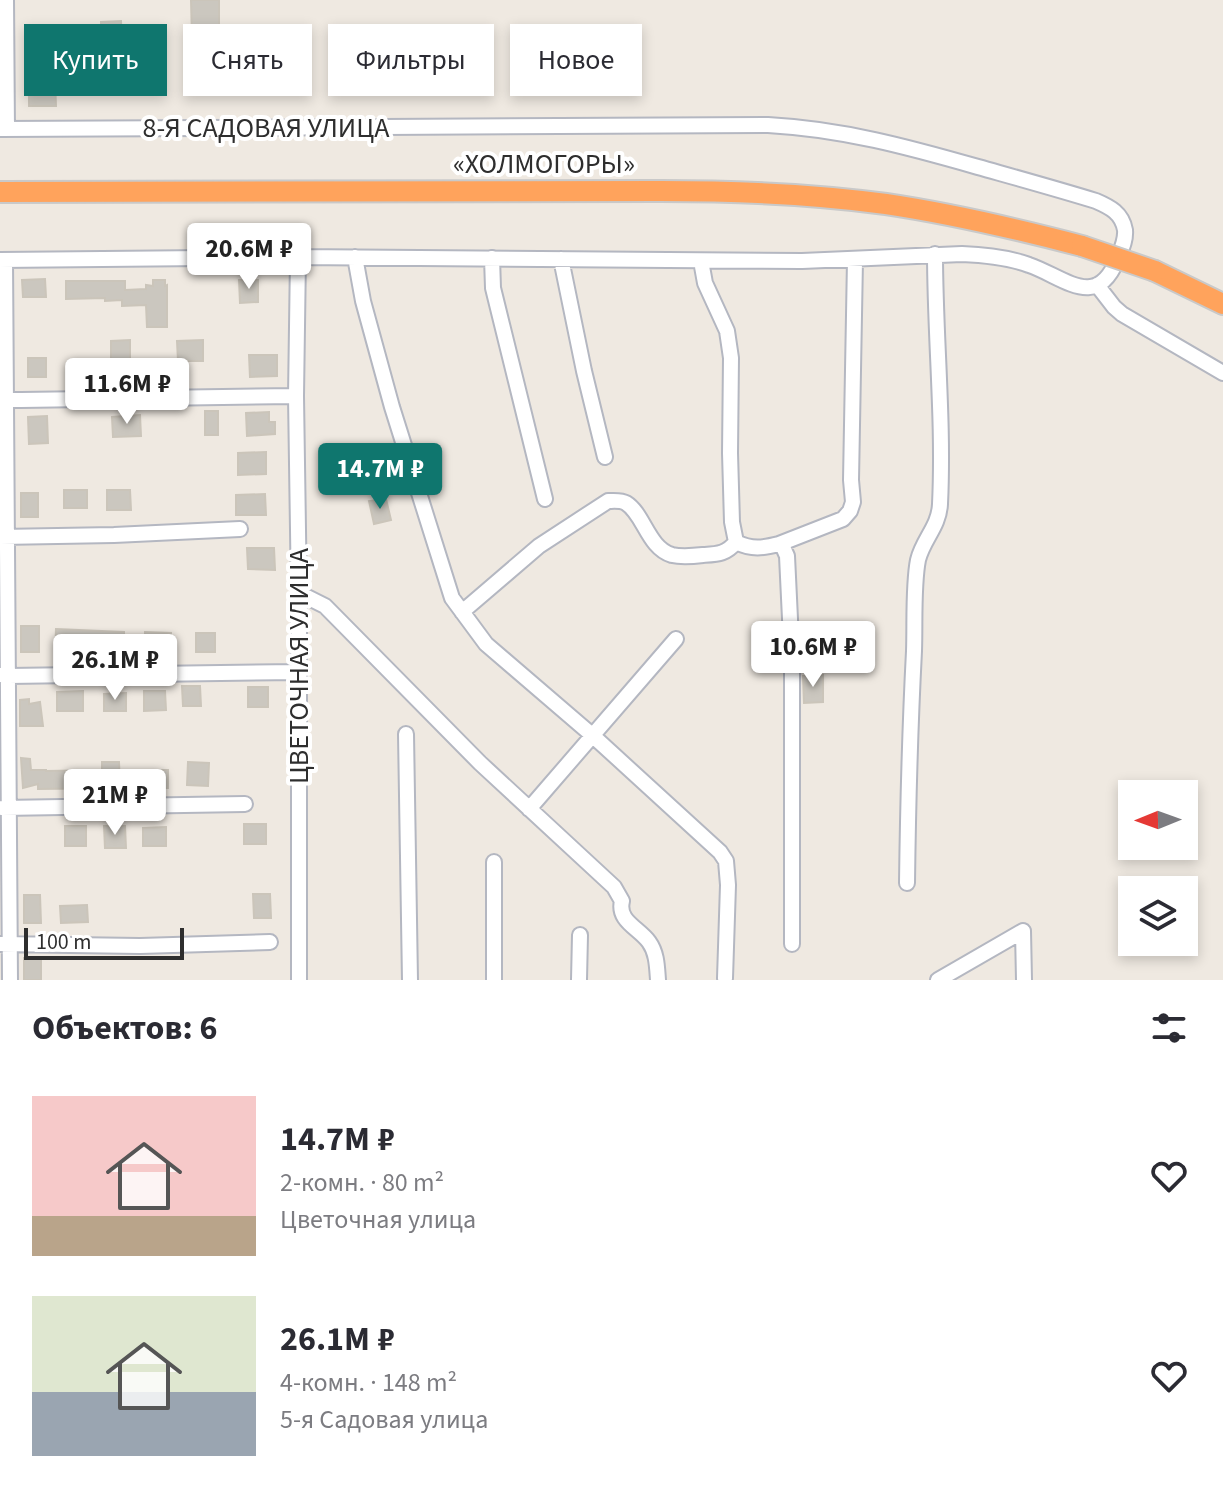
<!DOCTYPE html>
<html lang="ru">
<meta charset="utf-8">
<style>
body{margin:0;font-family:"Source Sans 3",sans-serif;background:#f2f2f3;color:#2b2b33;height:100vh;display:flex;flex-direction:column;font-size:30px;white-space:nowrap}
*{box-sizing:border-box;margin:0}
p{font-size:26px;color:#7c7c81}
.icon{flex:none;width:44px;height:44px;fill:none;stroke:currentColor;stroke-width:2;stroke-linecap:round;stroke-linejoin:round}
.map{position:relative;height:980px;overflow:hidden}
.details{display:flex;flex-direction:column;background:#fff;flex:1}
.details>*{flex:none}
.banner{position:absolute;left:24px;top:24px;width:800px;height:72px;display:flex;gap:16px}
.needle{width:52px;rotate:269deg}
.buttons{position:absolute;left:1118px;top:780px;display:grid;gap:16px}
.buttons a{display:grid;place-items:center;width:80px;height:80px;border-radius:0px;background:#fff;box-shadow:0 4px 12px #0003;font-size:40px}
.scale{position:absolute;left:24px;bottom:20px;width:160px;box-sizing:border-box;padding-left:8px;border:4px solid #2e2e2e;border-top:0;font-size:22px;line-height:28px;white-space:nowrap;color:#2e2e2e;-webkit-text-stroke:6px #fff;paint-order:stroke}
.price{position:absolute;translate:-50% -68px;padding:0 18px;border-radius:8px;background:#fff;color:#222;font-size:26px;line-height:52px;filter:drop-shadow(0 2px 4px #0008)}
.price::after{content:'';position:absolute;left:50%;top:48px;width:24px;height:18px;margin-left:-12px;background:inherit;clip-path:polygon(0 0,100% 0,50% 100%)}
.price.on{background:#0f766e;color:#fff}
ul{padding:0;list-style:none}
li{display:flex;align-items:center;gap:24px;height:200px;padding:0 32px}
li span{display:grid;place-items:center;flex:none;width:224px;height:160px;border-radius:0px;color:#555}
li>.icon{margin-inline-start:auto}
span .icon{width:96px;height:96px;fill:#fffc;stroke-width:1}
li b{font-size:34px}
h2{display:flex;justify-content:space-between;align-items:center;height:96px;padding:0 32px;font-size:34px}
.chip{padding:0 28px;border-radius:0px;background:#fff;box-shadow:0 4px 12px #0003;font-size:28px;line-height:72px}
.chip.on{background:#0f766e;color:#fff}
.map>svg:first-child{display:block}
.building{fill:#cbc7bf;stroke:#cbc5ba;stroke-width:2}
.lines{fill:none;stroke-linecap:round;stroke-linejoin:round}
.minor-casing{stroke:#b4b7c1;stroke-width:18}
.highway-casing{stroke:#c9c9c9;stroke-width:24}
.minor{stroke:#fff;stroke-width:14}
.highway{stroke:#ffa35c;stroke-width:20}
.highway-bridge-casing{stroke:#c9c9c9;stroke-width:24;stroke-linecap:butt}
.highway-bridge{stroke:#ffa35c;stroke-width:20}
.labels{text-anchor:middle;stroke-width:8;stroke-linejoin:round;paint-order:stroke}
.street-label{font-size:28px;fill:#2e2e2e;stroke:#fff}
</style>
<div class="map">
<svg width="1223" height="980" viewBox="0 0 1223 980">
<rect width="100%" height="100%" fill="#efe9e1"/>
<path class="building" d="M191 0H219V28L257 27V51H235L234 37 192 38Z
M121 21 122 48 102 49 101 22Z
M55 80 56 106H29V81Z
M45 279 46 297H23L22 280Z
M153 280H165V286L167 285V327H147L146 305 122 306V300L105 301V298L66 299V281H125V290L146 289V285L153 286Z
M239 280H258V302L240 303Z
M130 340V360H111V341Z
M203 340V361H178L177 341Z
M249 355H277V376L250 377Z
M28 358H46V377H28Z
M205 411H218V435H205Z
M269 412V422H275V434L247 436 246 413Z
M140 415 141 436 113 437 112 417Z
M47 416 48 443 29 444 28 417Z
M360 446 378 449 376 478 357 473Z
M266 452V474L238 475V453Z
M64 490H87V508H64Z
M107 490H130L131 510H107Z
M21 493H38V517H21Z
M265 494 266 515H236V495Z
M386 499 391 520 374 524 369 501Z
M247 548H274L275 570 248 569Z
M21 626H39V652H21Z
M56 629 124 632V653H55Z
M145 632 171 633 170 652 145 651Z
M196 633H215V652H196Z
M837 638 838 657H813L812 639Z
M823 675V702L804 703 803 676Z
M182 686H200L201 706H183Z
M248 687H268V707H248Z
M83 691V711H57V692Z
M144 691H165L166 710 144 711Z
M126 693V711H104V694Z
M29 699V704L40 702 43 726H20V700Z
M21 758 30 759 31 770H46V771L102 770V762H119L120 788 38 789V784L23 788Z
M188 762 209 763 208 786 187 785Z
M141 770H168V788H142Z
M244 824H266V844H244Z
M65 826H86V846H65Z
M104 826H125L126 848H105Z
M166 827V846H143V828Z
M253 894H270L271 918H254Z
M24 895H40L41 923H24Z
M87 905 88 922 61 923 60 906Z
M24 958H41V980H24Z"/>
<g class="lines">
<defs>
<path id="minor" d="M6 0 7 129
M0 129 768 125C842 129 908 147 978 167 1017 178 1057 189 1096 201 1110 207 1122 213 1125 230 1126 241 1121 250 1117 260 1096 311 1064 277 1029 265 1008 257 984 255 962 254L802 261 298 257 0 260
M298 257 296 396 299 597V980
M355 257 363 301 392 407 452 598 486 644 592 735 720 852 726 861 728 885 725 978
M492 258 493 288 545 499
M561 259 584 371 605 457
M5 260 10 980
M701 261 705 283 727 331 731 358 730 453 732 522 736 542C752 550 763 548 779 544L783 547 787 556 792 661V944
M1097 285 1114 307 1122 314 1223 373
M0 398 21 400 296 396
M1 537 114 535 240 529
M779 544 843 519 850 511 853 502 851 480 855 260
M299 597H307L325 606 480 763 614 887 622 901C617 921 639 928 649 942 657 953 657 967 658 980
M462 612 539 546 608 501C613 501 621 500 626 503 644 514 648 548 672 555 681 557 694 556 703 555 718 554 726 554 736 542
M0 675 8 676 298 672
M406 734 410 980
M2 808 245 804
M529 809 676 639
M494 862V980
M907 883C908 805 910 728 914 651 915 624 913 585 918 560 923 539 939 527 940 504 944 420 935 337 935 254
M0 944 140 946 270 942
M579 980 580 935
M938 980 1023 931 1024 980"/>
<path id="highway" d="M0 192 661 191C736 191 811 194 886 204 953 214 1017 229 1082 246
M1155 271 1223 304"/>
</defs>
<use href="#minor" class="minor-casing"/>
<use href="#highway" class="highway-casing"/>
<use href="#minor" class="minor"/>
<use href="#highway" class="highway"/>
<defs>
<path id="highway-bridge" d="M1082 246 1155 271"/>
</defs>
<use href="#highway-bridge" class="highway-bridge-casing"/>
<use href="#highway-bridge" class="highway-bridge"/>
</g>
<g class="labels">
<g class="street-label">
<text x="266" y="137">8-Я САДОВАЯ УЛИЦА</text>
<text x="544" y="173">«ХОЛМОГОРЫ»</text>
<text transform="translate(298 666) rotate(-90)" y="10">ЦВЕТОЧНАЯ УЛИЦА</text>
</g>
</g>
</svg>
<div class="buttons">
<a><svg class="needle" viewBox="-14 -14 28 28"><path d="M0-13l5 13h-10z" fill="#e53935"/><path d="M0 13l5-13h-10z" fill="#7c7c81"/></svg></a>
<a><svg class="icon" aria-label="layers" viewBox="0 0 24 24"><path d="M12 4l9 5-9 5-9-5zM3 14l9 5 9-5"/></svg></a>
</div>
<div class="scale">100 m</div>
<b class="price" style="left:249px;top:291px">20.6M ₽</b>
<b class="price" style="left:127px;top:426px">11.6M ₽</b>
<b class="price on" style="left:380px;top:511px">14.7M ₽</b>
<b class="price" style="left:813px;top:689px">10.6M ₽</b>
<b class="price" style="left:115px;top:702px">26.1M ₽</b>
<b class="price" style="left:115px;top:837px">21M ₽</b>
<div class="banner">
<a class="chip on">Купить</a>
<a class="chip">Снять</a>
<a class="chip">Фильтры</a>
<a class="chip">Новое</a>
</div>
</div>
<section class="details">
<h2>Объектов: 6<svg class="icon" aria-label="filters" viewBox="0 0 24 24"><path d="M4 7h16M4 17h16"/><circle cx="9" cy="7" r="2"/><circle cx="15" cy="17" r="2"/></svg></h2>
<ul>
<li><span style="background:linear-gradient(#f6c9c9 75%,#b9a48a 0)"><svg class="icon" aria-label="home" viewBox="0 0 24 24"><path d="M3 11l9-7 9 7M6 9v11h12V9"/></svg></span><div><b>14.7M ₽</b><p>2-комн. · 80 m²</p><p>Цветочная улица</p></div><svg class="icon" aria-label="heart" viewBox="0 0 24 24"><path d="M12 20l-8-8c-3-5 5-10 8-4 3-6 11-1 8 4z"/></svg></li>
<li><span style="background:linear-gradient(#dfe7d0 60%,#9aa5b1 0)"><svg class="icon" aria-label="home" viewBox="0 0 24 24"><path d="M3 11l9-7 9 7M6 9v11h12V9"/></svg></span><div><b>26.1M ₽</b><p>4-комн. · 148 m²</p><p>5-я Садовая улица</p></div><svg class="icon" aria-label="heart" viewBox="0 0 24 24"><path d="M12 20l-8-8c-3-5 5-10 8-4 3-6 11-1 8 4z"/></svg></li>
</ul>
</section>
